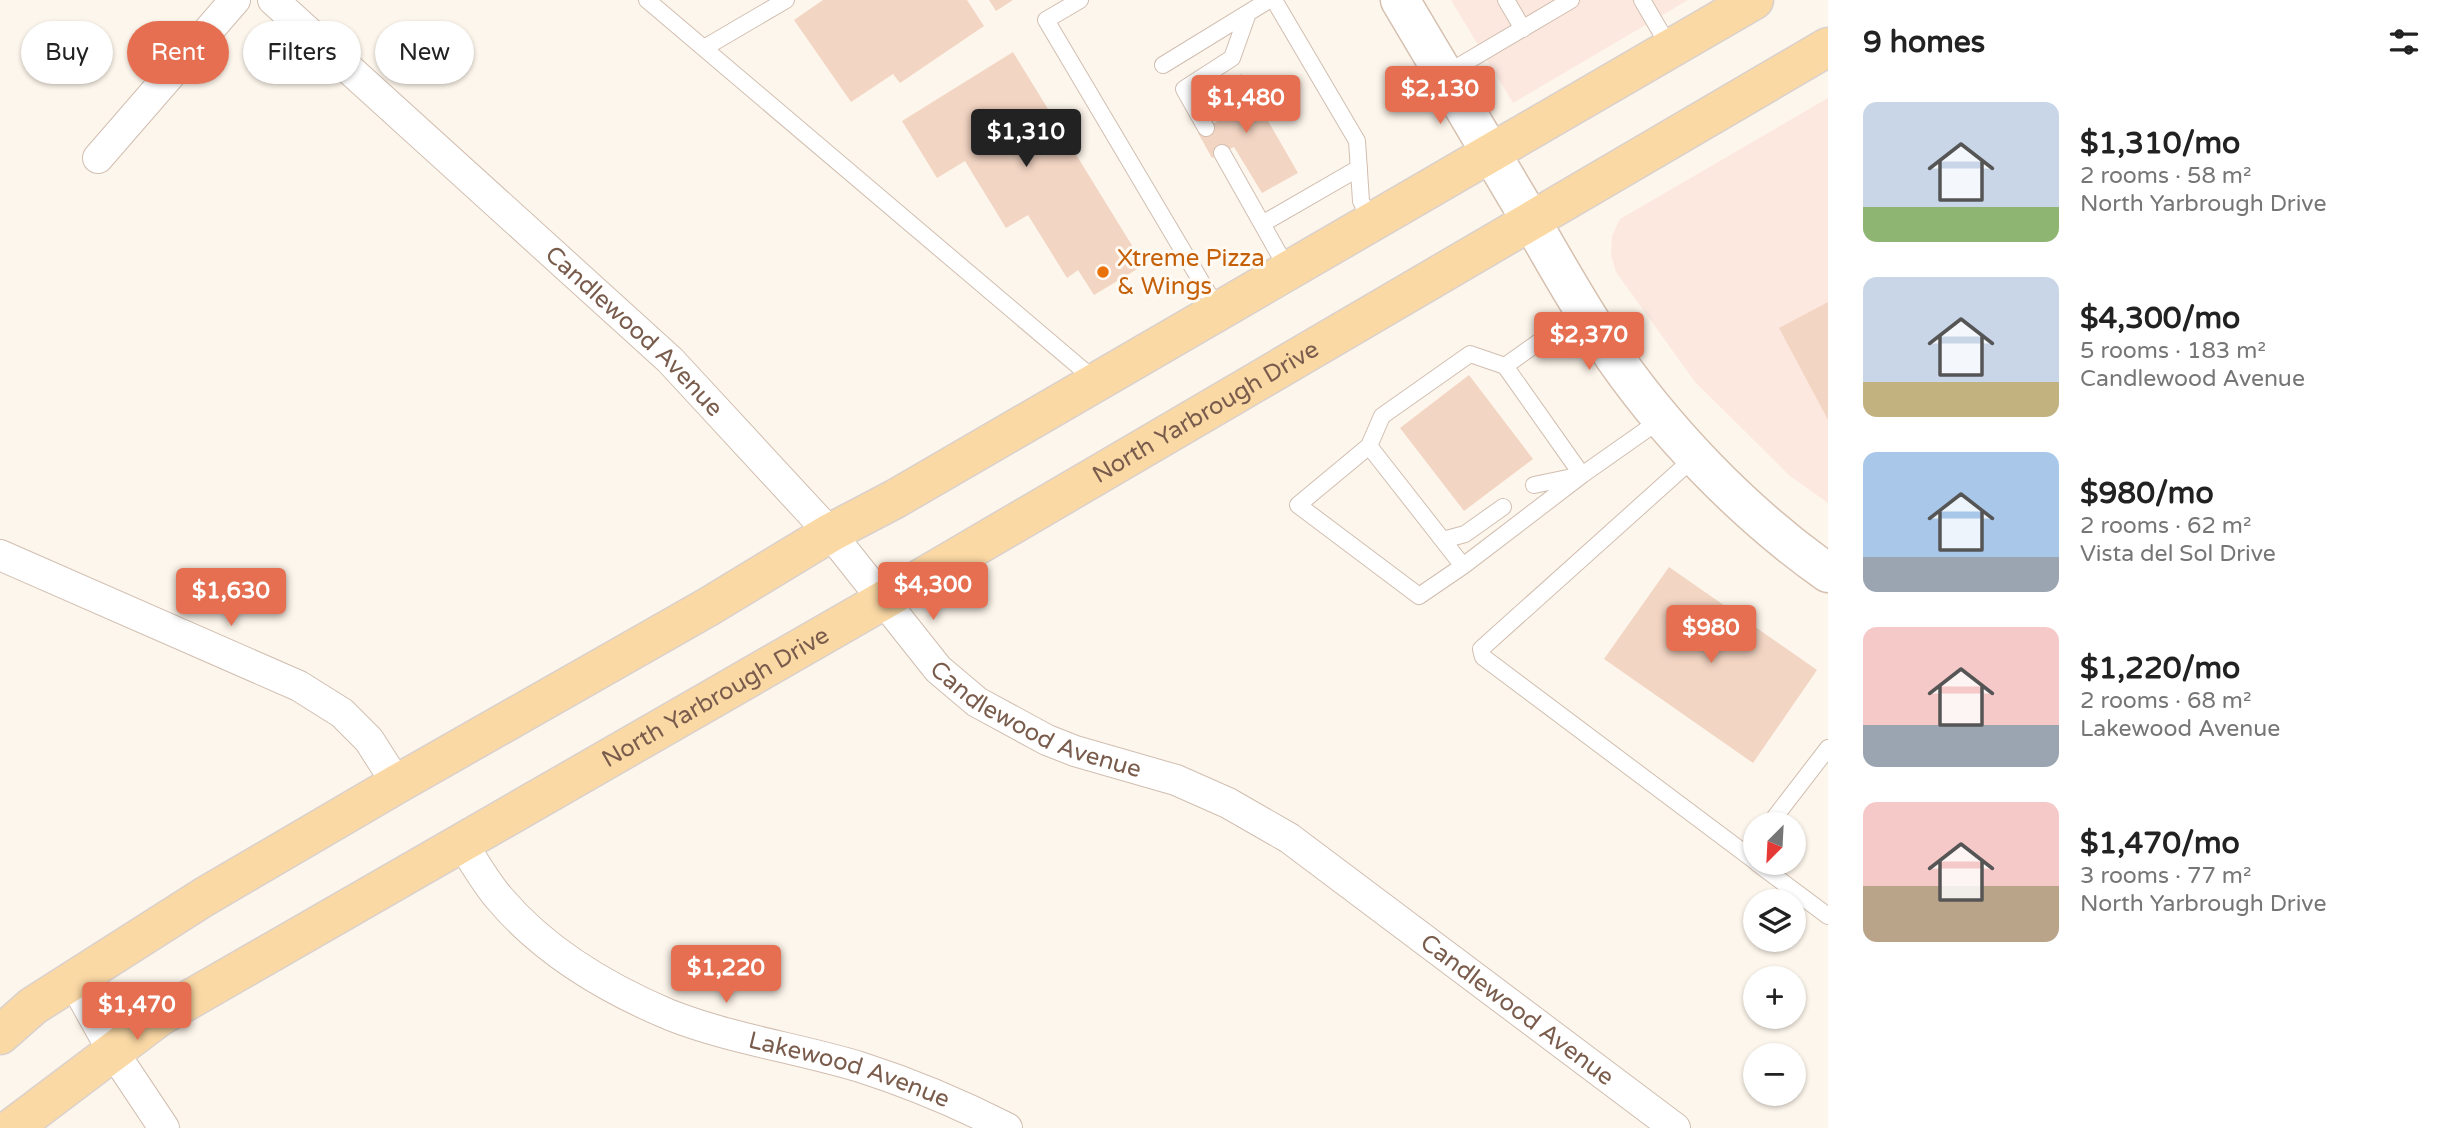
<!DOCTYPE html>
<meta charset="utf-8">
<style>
body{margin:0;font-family:"Varela Round",sans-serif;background:#f6f6f6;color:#222;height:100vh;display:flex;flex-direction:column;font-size:26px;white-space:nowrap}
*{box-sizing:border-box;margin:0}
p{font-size:23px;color:#767676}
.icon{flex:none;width:38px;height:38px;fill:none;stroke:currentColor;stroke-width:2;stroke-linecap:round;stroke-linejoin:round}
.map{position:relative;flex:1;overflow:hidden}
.sheet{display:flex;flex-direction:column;background:#fff;width:630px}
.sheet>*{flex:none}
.banner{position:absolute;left:21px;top:21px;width:665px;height:63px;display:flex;gap:14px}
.needle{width:46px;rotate:204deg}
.fabs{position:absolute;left:1743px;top:812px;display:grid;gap:14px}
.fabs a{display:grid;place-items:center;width:63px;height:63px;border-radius:50%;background:#fff;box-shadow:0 2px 5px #0004;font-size:35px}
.price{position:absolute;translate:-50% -60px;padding:0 16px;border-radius:7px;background:#e76f51;color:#fff;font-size:23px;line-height:46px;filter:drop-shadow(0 2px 4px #0008)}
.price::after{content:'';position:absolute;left:50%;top:42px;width:21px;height:16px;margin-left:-10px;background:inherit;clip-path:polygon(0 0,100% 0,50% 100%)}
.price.current{background:#222;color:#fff}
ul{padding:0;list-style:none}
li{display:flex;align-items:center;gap:21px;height:175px;padding:0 35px}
li span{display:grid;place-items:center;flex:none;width:196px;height:140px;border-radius:14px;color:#555}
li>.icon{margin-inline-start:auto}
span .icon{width:84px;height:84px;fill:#fffc;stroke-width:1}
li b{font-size:30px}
h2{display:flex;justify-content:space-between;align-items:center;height:84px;padding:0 35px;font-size:30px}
.chip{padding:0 24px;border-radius:32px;background:#fff;box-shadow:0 2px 5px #0004;font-size:24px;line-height:63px}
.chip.current{background:#e76f51;color:#fff}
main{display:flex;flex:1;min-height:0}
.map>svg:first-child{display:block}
.commercial{fill:#fde8e0}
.building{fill:#f3d5c3}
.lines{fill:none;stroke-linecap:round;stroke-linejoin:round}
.lane-casing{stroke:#d1beb0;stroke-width:18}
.street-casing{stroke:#d1beb0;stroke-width:32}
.secondary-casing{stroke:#d6c0b0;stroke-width:41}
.primary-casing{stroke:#dad1cd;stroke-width:41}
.lane{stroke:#fff;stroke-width:16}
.street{stroke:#fff;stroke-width:30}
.secondary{stroke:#fff;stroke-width:38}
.primary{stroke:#fbd9a5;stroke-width:38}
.food-dot{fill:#e8710a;stroke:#fffaf3;stroke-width:2.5}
.labels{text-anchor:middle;stroke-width:6;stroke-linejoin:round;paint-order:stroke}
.food-label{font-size:24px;fill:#c56008;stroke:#fffaf3;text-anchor:start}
.street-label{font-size:24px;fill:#7a5c4d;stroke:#fffaf3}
</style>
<main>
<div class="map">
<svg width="1828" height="1128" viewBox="0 0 1828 1128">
<rect width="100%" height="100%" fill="#fdf6ec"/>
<path class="commercial" d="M1451 0H1688L1513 103Z
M1828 98V503L1790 476 1695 382 1616 272 1611 255 1612 236 1620 219Z"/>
<path class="building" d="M823 0H967L984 26 900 83 893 74 851 102 794 20Z
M989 0H1013L996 11Z
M1013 52 1144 265 1094 295 1078 270 1067 278 1028 215 1006 228 965 161 937 178 902 121Z
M1241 74 1298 173 1262 193 1234 147 1212 158 1198 133 1218 121 1204 97Z
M1828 302V420L1779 328Z
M1469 375 1533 459 1464 511 1400 428Z
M1669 567 1817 670 1753 763 1604 659Z"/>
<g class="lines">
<defs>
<path id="lane" d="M647 0 1096 381
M1080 0 1046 20 1218 310
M1274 0 1357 141 1361 201 1372 222
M1506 0 1523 29
M1642 0 1670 48
M704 48 786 0
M1163 65 1269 0
M1444 75 1571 0
M1206 128 1184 89 1232 58 1248 13
M1222 153 1288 270
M1262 224 1359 168
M1505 366 1582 475 1534 485
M1369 446 1463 566 1582 475 1663 418
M1696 456 1481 649 1483 657 1755 861
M1443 540 1465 534 1503 507
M1463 566 1419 596 1298 505 1369 446 1382 416 1470 354 1505 366 1584 310
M1775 817 1828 748
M1757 863 1828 916"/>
<g id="street">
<path id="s1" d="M273 0 670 360 830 533 938 669 977 702 1047 740 1075 751 1176 780 1228 803 1289 838 1675 1128"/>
<path d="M98 158 235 0"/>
<path d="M0 555 299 686 342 713 369 740 397 784"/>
<path id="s2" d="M461 842C474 861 485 882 500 899 544 951 608 989 670 1015 731 1039 797 1048 860 1067 910 1083 960 1104 1007 1128"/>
<path d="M73 980 112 1050 164 1128"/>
</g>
<path id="secondary" d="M1400 0C1443 73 1486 146 1530 219 1554 260 1577 302 1604 342 1661 428 1743 513 1828 573"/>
<g id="primary">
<path d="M0 1035 33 1006 204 897 397 784 708 607 830 533 895 499 1754 0"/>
<path id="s3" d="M12 1128 159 1017 884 600 1828 47"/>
</g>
</defs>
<use href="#lane" class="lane-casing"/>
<use href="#street" class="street-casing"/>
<use href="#secondary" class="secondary-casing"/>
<use href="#primary" class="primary-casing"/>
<use href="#lane" class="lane"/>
<use href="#street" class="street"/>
<use href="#secondary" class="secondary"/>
<use href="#primary" class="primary"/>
</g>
<circle class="food-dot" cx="1103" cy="272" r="7"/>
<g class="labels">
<g class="food-label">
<text x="1117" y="266">Xtreme Pizza<tspan x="1117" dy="28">&amp; Wings</tspan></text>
</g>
<g class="street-label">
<text dy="8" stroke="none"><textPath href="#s1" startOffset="490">Candlewood Avenue</textPath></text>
<text dy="8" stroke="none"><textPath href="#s3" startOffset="1393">North Yarbrough Drive</textPath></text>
<text dy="8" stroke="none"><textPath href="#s3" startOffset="826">North Yarbrough Drive</textPath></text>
<text dy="8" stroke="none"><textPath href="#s1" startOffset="1057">Candlewood Avenue</textPath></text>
<text dy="8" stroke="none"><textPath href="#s1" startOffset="1624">Candlewood Avenue</textPath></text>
<text dy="8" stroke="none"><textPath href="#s2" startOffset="464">Lakewood Avenue</textPath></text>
</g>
</g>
</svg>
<div class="fabs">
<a><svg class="needle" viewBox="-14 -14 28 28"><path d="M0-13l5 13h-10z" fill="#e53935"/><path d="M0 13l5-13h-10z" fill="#767676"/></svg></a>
<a><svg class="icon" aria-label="layers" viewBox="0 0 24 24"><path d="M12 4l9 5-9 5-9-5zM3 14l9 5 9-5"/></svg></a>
<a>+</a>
<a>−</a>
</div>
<b class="price" style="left:1440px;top:126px">$2,130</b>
<b class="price" style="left:1246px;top:135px">$1,480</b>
<b class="price current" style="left:1026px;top:169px">$1,310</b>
<b class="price" style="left:1589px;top:372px">$2,370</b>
<b class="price" style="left:933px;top:622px">$4,300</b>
<b class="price" style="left:231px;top:628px">$1,630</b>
<b class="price" style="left:1711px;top:665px">$980</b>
<b class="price" style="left:726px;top:1005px">$1,220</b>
<b class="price" style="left:137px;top:1042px">$1,470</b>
<div class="banner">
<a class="chip">Buy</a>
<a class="chip current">Rent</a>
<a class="chip">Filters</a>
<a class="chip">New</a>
</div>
</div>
<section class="sheet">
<h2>9 homes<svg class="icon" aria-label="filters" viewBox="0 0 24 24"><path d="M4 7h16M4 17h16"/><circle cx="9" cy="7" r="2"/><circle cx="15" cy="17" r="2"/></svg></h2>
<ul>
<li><span style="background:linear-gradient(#c9d6e8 75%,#8fb573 0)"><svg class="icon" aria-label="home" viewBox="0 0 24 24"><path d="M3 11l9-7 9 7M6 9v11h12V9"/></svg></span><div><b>$1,310/mo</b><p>2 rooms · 58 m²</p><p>North Yarbrough Drive</p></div></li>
<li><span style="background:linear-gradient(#c9d6e8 75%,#c2b280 0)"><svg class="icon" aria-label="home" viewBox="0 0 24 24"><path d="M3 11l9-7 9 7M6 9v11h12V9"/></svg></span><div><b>$4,300/mo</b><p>5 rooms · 183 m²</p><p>Candlewood Avenue</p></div></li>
<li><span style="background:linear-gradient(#a9c7e8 75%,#9aa5b1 0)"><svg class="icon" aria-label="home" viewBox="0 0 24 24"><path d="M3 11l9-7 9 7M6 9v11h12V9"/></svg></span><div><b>$980/mo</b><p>2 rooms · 62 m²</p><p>Vista del Sol Drive</p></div></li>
<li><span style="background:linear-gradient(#f6c9c9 70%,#9aa5b1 0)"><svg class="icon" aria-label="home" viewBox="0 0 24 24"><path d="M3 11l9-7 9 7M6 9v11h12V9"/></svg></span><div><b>$1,220/mo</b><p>2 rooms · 68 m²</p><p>Lakewood Avenue</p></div></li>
<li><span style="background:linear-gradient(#f6c9c9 60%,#b9a48a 0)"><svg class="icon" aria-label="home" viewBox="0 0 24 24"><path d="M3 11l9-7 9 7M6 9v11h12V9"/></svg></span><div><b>$1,470/mo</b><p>3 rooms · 77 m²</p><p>North Yarbrough Drive</p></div></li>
</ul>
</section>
</main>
